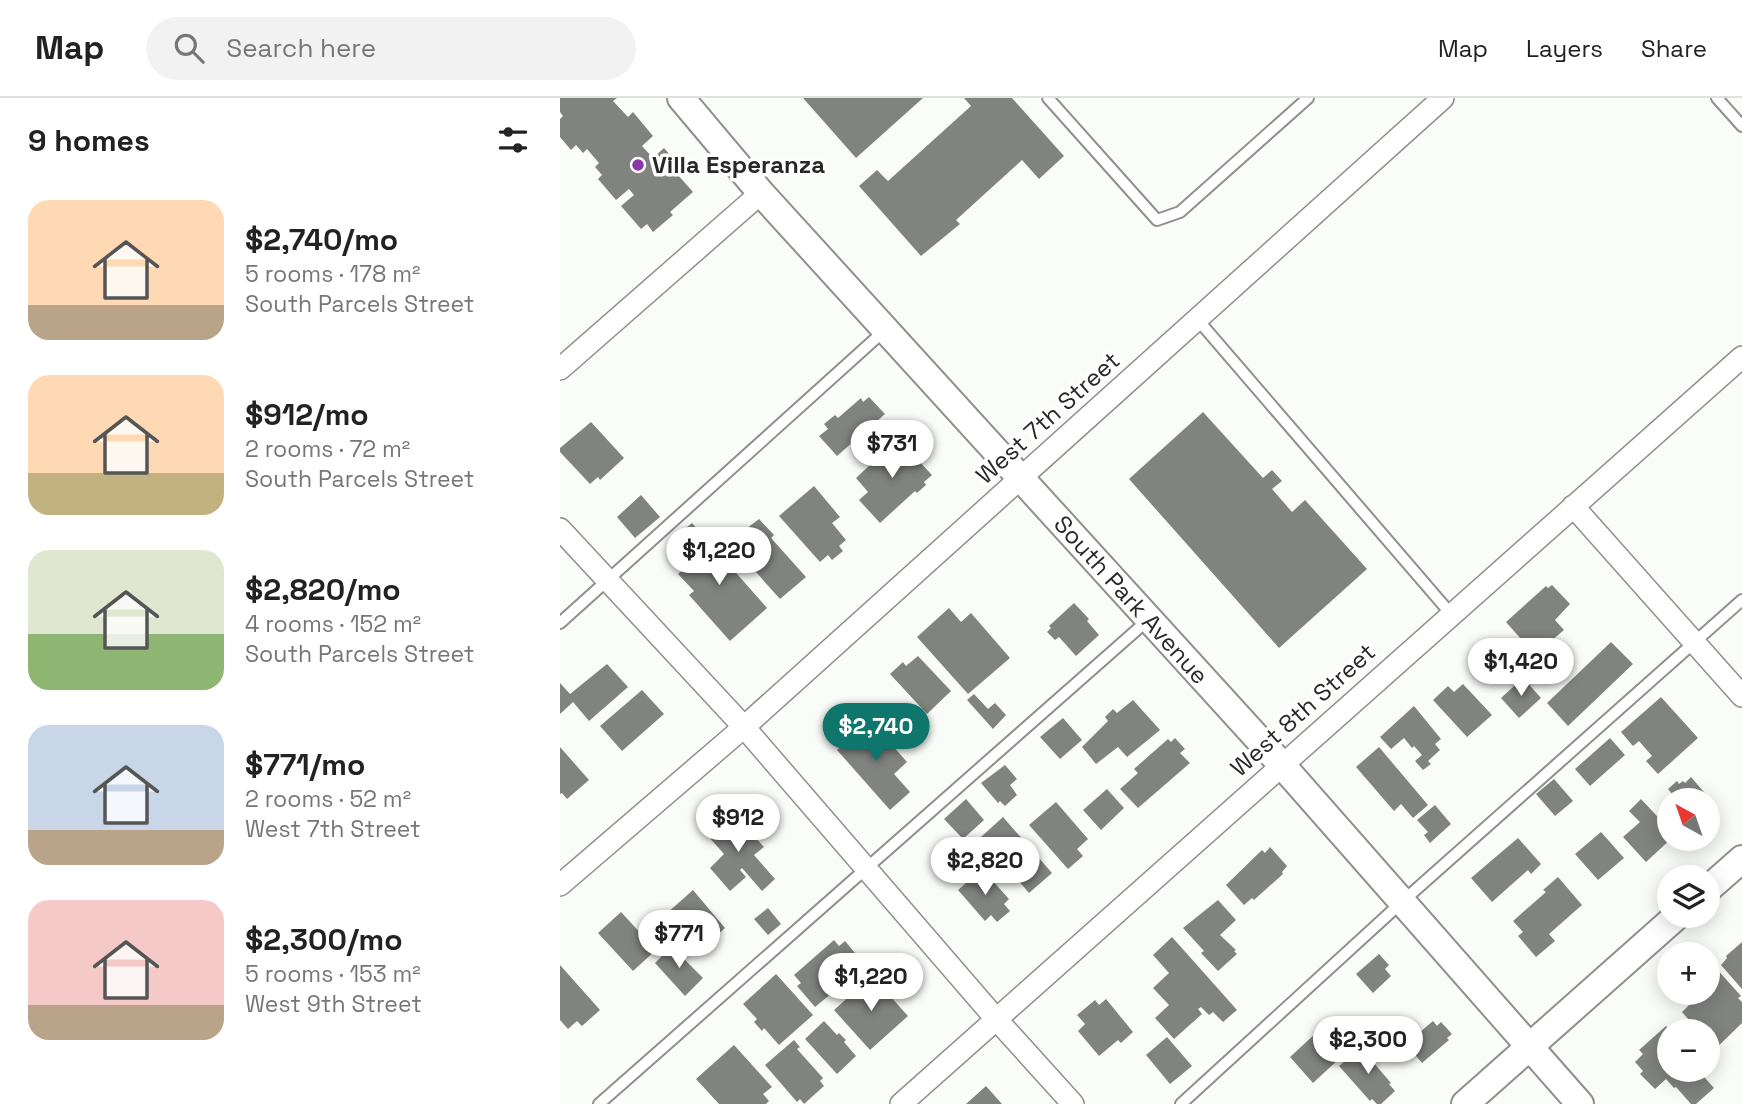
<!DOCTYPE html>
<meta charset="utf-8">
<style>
body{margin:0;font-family:"Space Grotesk",sans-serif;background:#f2f2f2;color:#222;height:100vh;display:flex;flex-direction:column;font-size:26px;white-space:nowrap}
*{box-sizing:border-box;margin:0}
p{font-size:23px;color:#767676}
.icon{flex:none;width:38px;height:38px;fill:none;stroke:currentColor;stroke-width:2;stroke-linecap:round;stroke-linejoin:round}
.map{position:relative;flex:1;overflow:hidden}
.drawer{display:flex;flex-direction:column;background:#fff;width:560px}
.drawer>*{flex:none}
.needle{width:46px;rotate:320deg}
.controls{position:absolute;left:1097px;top:690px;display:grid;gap:14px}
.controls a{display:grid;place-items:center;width:63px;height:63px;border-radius:50%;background:#fff;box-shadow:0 4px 18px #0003;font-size:35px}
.price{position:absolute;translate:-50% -60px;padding:0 16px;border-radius:24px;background:#fff;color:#222;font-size:23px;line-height:46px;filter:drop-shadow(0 2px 4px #0008)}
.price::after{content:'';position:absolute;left:50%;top:42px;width:21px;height:16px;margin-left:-10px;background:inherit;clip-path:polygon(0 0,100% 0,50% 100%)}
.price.on{background:#0f766e;color:#fff}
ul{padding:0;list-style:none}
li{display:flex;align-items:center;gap:21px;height:175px;padding:0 28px}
li span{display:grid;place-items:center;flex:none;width:196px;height:140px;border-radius:21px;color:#555}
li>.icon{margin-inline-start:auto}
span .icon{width:84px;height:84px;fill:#fffc;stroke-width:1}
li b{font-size:30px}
h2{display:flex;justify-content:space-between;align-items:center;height:84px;padding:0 28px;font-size:30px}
header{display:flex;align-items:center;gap:42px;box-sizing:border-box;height:98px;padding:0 35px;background:#fff;border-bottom:2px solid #e0e0e0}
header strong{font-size:33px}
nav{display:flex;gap:38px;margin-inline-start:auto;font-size:24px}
.search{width:490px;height:63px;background:#f2f2f2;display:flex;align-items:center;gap:18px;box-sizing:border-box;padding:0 24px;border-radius:38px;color:#767676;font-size:26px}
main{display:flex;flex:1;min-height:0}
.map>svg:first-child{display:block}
.building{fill:#818380}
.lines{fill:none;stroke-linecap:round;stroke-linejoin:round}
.service-casing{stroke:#8e908e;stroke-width:14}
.minor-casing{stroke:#8e908e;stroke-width:24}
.tertiary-casing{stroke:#8e908e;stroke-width:30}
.service{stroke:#fff;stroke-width:10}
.minor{stroke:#fff;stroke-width:21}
.tertiary{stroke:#fff;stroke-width:26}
.poi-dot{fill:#8a37a5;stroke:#fff;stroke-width:2.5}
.labels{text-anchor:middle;stroke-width:7;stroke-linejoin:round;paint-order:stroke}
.poi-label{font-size:24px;font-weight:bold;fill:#282827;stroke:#fff;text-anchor:start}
.street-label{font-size:24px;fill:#282827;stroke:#fff}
</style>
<header>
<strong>Map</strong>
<div class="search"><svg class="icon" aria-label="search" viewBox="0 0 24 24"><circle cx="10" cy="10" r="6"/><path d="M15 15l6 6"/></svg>Search here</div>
<nav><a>Map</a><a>Layers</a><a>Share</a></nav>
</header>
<main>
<section class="drawer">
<h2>9 homes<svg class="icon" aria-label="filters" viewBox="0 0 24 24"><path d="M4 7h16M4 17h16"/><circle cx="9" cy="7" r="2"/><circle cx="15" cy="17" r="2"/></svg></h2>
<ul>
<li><span style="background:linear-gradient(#ffd9b3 75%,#b9a48a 0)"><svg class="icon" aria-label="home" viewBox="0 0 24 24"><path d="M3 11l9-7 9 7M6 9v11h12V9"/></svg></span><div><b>$2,740/mo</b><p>5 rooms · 178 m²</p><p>South Parcels Street</p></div></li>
<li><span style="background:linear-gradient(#ffd9b3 70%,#c2b280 0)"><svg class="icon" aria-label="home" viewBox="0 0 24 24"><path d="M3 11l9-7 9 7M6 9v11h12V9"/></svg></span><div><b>$912/mo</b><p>2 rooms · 72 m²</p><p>South Parcels Street</p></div></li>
<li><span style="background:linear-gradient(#dfe7d0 60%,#8fb573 0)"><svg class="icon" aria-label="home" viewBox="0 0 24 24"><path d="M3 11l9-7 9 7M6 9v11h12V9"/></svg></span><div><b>$2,820/mo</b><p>4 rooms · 152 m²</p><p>South Parcels Street</p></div></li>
<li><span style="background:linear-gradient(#c9d6e8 75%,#b9a48a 0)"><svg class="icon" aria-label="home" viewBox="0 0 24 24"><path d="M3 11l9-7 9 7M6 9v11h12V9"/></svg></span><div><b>$771/mo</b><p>2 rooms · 52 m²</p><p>West 7th Street</p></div></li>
<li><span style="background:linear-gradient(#f6c9c9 75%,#b9a48a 0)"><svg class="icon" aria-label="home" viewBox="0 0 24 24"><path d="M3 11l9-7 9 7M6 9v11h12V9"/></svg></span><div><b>$2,300/mo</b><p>5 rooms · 153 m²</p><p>West 9th Street</p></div></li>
</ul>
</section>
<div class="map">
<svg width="1182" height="1006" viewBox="0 0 1182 1006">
<rect width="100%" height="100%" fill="#fafcf9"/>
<path class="building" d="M0 0H57L53 3 68 19 73 14 93 38 82 48 93 60 104 50 124 73 118 77 133 94 110 114 113 117 93 134 87 126 81 131 61 108 74 97 69 91 56 102 38 81 42 77 35 69 39 65 27 51 23 55 16 47 11 52 0 39V21L3 18 0 14Z
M243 0H363L296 60Z
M404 0H452L504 58 479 81 462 62 396 122 400 126 361 158 299 88 317 72 328 83 411 8Z
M309 299 325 316 277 358 259 338 268 331 264 326 275 317 278 320 301 300 303 304Z
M643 314 703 380 712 372 722 383 712 391 732 414 745 402 807 471 719 550 569 381Z
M31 324 64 360 40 382 38 379 30 386 0 354V350Z
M338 341 372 377 364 384 366 387 357 395 355 393 320 425 299 402 308 394 296 380Z
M254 388 280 419 272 425 286 442 279 448 283 453 272 462 268 457 260 464 219 418Z
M81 397 100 419 75 440 57 419Z
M199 421 214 437 211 440 246 479 220 501 169 444Z
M132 425 207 510 170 543 129 497 134 493 118 476 138 458 119 436Z
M992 487 1010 506 995 522 1004 532 975 557 946 524 986 488 988 490Z
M514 505 529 521 527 523 539 537 516 558 499 539 495 542 487 534 491 530 489 528Z
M389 510 401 524 411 515 450 560 408 596 357 539Z
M1051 544 1073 566 1008 628 987 605Z
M358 558 391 593 367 616 330 576 343 564 346 568Z
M47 566 68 589 29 623 13 604 0 616V585L10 596Z
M963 580 981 600 959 620 941 600Z
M903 586 932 617 907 639 873 602 888 588 894 594Z
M82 592 104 616 62 653 40 628Z
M414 596 428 611 435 605 446 617 433 631 407 602Z
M1101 599 1138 640 1098 676 1086 663 1092 658 1079 643 1073 648 1061 634Z
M573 602 600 632 567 659 558 649 536 666 522 649 548 623 545 619 553 611 557 615Z
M854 608 881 641 875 646 880 652 868 663 871 666 863 672 855 663 862 657 854 648 852 650 844 640 831 651 820 639Z
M503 620 522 642 500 661 480 639Z
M310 622 347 664 334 676 350 694 330 712 277 652Z
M615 640 625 651 620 655 630 665 578 710 560 691 578 675 574 671 608 641 611 644Z
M1050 640 1065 657 1030 688 1015 671Z
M0 649 29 682 7 701 2 695 0 696Z
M819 649 868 707 853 720 841 706 834 713 796 669Z
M445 667 457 681 450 687 457 697 445 708 440 703 438 705 421 685Z
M1131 679 1149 700 1110 702V714L1102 705 1112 696 1108 691 1117 683 1119 686 1123 683 1125 685Z
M994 681 1013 703 995 718 976 696Z
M547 691 564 710 541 732 523 712Z
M406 701 424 722 403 741 384 721Z
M1081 701 1110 732V740H1112L1086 764 1063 739 1080 724 1069 713Z
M496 704 528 741 517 751 523 758 508 771 469 727Z
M875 707 891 726 870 745 864 737 868 734 857 722Z
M173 715 204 749 194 757 215 781 202 793 182 770 180 772 186 779 170 793 150 770 164 756 148 738 154 732 150 728 164 716 167 720Z
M443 719 492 775 469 795 421 739Z
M1041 734 1064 760 1038 782 1015 756Z
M958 740 981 766 971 776 968 772 932 804 911 780Z
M710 749 727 768 722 774 723 776 694 802 692 800 684 807 666 787 702 752 705 755Z
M422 771 449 801 444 806 450 813 437 824 431 817 425 823 398 792Z
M998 779 1022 807 989 836 995 843 976 859 958 838 963 834 953 823 986 794 983 792Z
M133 792 165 830 151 843 145 837 127 853 117 842 124 835 106 816Z
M658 802 676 822 660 837 676 852 674 853 677 856 658 873 641 855 644 853 623 830Z
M208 810 221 826 208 837 194 821Z
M61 814 96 852 73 873 38 835Z
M612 839 677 912 663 924 653 914 649 917 641 909 638 911 642 916 614 941 595 920 609 907 593 890 609 875 593 857Z
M274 842 279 848 285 843 300 861 295 866 300 872 255 909 237 888 241 885 234 877Z
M1182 844V891L1161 867 1167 860 1166 858Z
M114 846 122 855 120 857 143 880 125 898 95 865Z
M819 856 829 867 825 871 831 878 813 895 796 876Z
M0 867 40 912 22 928 17 923 8 931 0 922Z
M1155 869 1181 898 1178 900 1182 904V925L1148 958V933H1131L1135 929 1122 914 1132 904 1135 899 1132 896 1134 894H1148V875Z
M216 876 253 917 219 947 204 930 202 933 194 924 197 921 183 906Z
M312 878 348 918 310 952 274 912Z
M546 901 573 934 561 945 558 942 539 958 518 933 525 926 517 917 535 902 539 907Z
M264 923 277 937 279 935 286 942 284 944 296 958 277 976 245 941Z
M873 923 877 928 881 924 892 936 887 940 889 942 862 965 846 946Z
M1106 928 1110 932V971H1137L1154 990 1136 1006H1131L1116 989 1114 990 1106 981 1095 991 1080 976 1083 973 1075 964 1083 956 1079 952Z
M756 935 779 961 753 985 730 959Z
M607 939 632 968 610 986 586 957Z
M234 942 240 949 237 951 263 980 260 983 264 988 244 1006 240 1001 237 1004 205 967Z
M174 947 212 989 203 996 209 1003 206 1006H159L136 981Z
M804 947 816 961 813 964 831 985 829 986 835 993 821 1006H817L812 1001 810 1003 779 968Z
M426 988 442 1006H406Z"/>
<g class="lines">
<defs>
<path id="service" d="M488 0 597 122 620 114 748 0
M1157 0 1182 28
M638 222 891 516
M0 525 324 233
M39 1006 588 522
M621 1006 843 803 1182 502"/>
<path id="minor" d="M0 271 201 95
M1013 408 1182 598
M0 431 184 629 437 922 513 1006
M0 787 184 629 883 0
M341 1006 1182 259"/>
<path id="tertiary" d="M121 0 201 95 721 666 1020 1006
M1148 791 1182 761
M905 1006 1118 817"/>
</defs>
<use href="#service" class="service-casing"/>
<use href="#minor" class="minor-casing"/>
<use href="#tertiary" class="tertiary-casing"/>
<use href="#service" class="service"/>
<use href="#minor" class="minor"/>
<use href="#tertiary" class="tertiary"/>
</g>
<circle class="poi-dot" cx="78" cy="67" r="7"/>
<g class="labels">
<g class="poi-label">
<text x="92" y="75">Villa Esperanza</text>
</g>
<g class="street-label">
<text transform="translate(488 320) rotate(-42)" y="8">West 7th Street</text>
<text transform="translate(571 502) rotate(48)" y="8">South Park Avenue</text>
<text transform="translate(743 612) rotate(-42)" y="8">West 8th Street</text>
</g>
</g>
</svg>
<div class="controls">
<a><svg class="needle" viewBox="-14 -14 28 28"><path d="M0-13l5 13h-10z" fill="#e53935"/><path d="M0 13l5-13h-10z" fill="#767676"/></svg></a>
<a><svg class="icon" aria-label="layers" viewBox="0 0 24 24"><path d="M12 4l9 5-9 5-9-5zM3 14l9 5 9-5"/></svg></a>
<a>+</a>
<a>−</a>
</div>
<b class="price" style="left:332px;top:382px">$731</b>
<b class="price" style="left:159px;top:489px">$1,220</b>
<b class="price" style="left:961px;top:600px">$1,420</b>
<b class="price on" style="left:316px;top:665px">$2,740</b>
<b class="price" style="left:178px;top:756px">$912</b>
<b class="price" style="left:425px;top:799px">$2,820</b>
<b class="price" style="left:119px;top:872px">$771</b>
<b class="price" style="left:311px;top:915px">$1,220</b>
<b class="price" style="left:808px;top:978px">$2,300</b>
</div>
</main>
